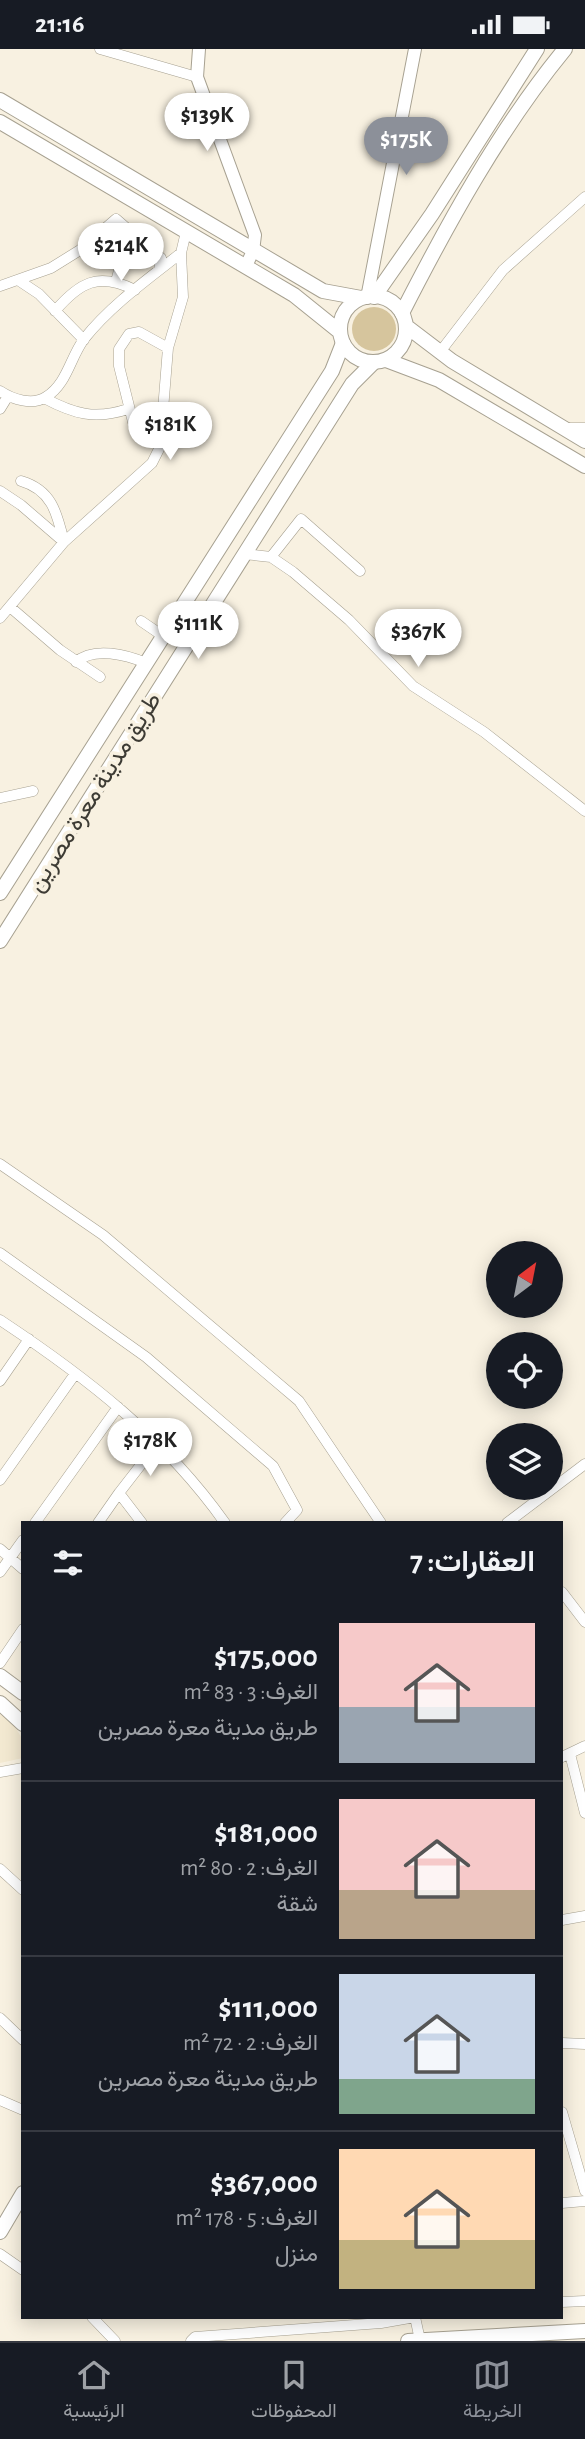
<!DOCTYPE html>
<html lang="ar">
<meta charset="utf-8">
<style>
body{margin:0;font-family:"Alegreya Sans",Vazirmatn,sans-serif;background:#20242c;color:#f1f3f6;direction:rtl;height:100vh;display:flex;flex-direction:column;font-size:26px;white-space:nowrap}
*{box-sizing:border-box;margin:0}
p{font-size:23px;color:#9ea1a6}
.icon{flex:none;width:38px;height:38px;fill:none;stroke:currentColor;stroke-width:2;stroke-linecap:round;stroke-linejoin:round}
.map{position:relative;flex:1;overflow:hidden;direction:ltr}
.panel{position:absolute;left:21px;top:1472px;width:542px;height:798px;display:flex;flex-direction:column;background:#171b24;border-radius:0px;box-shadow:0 4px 18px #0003;direction:rtl}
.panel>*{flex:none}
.needle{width:46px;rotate:32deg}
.buttons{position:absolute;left:486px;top:1192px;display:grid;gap:14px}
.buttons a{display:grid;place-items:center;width:77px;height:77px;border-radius:50%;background:#171b24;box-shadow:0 4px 18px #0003;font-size:35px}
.price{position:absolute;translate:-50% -60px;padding:0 16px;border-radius:24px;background:#fff;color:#222;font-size:23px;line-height:46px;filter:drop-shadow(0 2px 4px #0008)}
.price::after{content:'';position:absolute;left:50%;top:42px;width:21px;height:16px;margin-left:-10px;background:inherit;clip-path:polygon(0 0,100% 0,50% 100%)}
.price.current{background:#8c9099;color:#fff}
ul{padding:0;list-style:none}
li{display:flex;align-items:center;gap:21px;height:175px;padding:0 28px}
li+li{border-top:2px solid #363941}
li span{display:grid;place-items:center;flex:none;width:196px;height:140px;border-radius:0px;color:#555}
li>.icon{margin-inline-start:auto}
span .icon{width:84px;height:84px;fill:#fffc;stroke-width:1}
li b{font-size:30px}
h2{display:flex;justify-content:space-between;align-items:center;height:84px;padding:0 28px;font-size:30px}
.status{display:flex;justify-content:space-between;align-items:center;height:49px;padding:0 35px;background:#171b24;direction:ltr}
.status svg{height:19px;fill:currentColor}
.dock{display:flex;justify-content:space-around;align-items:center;height:98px;border-top:2px solid #363941;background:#171b24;font-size:19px;color:#9ea1a6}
.dock a{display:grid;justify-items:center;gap:4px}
.dock .current{color:#8c9099}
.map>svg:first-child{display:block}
.built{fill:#f3e9d1}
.green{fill:#d6c59d}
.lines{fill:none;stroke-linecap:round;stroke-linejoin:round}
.minor-casing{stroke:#a7a191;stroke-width:11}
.tertiary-casing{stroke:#a7a191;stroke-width:14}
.secondary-casing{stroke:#a7a191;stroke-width:16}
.primary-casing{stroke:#a7a191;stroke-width:16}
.minor{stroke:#fff;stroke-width:10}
.tertiary{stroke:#fff;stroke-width:12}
.secondary{stroke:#fff;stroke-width:14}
.primary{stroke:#fff;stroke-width:14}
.labels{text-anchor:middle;stroke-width:7;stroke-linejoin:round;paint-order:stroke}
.street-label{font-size:24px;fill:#3d3b34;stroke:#f8f1e1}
</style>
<div class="status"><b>21:16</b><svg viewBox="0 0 49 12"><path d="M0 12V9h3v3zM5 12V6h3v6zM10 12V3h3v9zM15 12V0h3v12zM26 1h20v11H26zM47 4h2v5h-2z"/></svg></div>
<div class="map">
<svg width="585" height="2292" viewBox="0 0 585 2292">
<rect width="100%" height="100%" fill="#f8f1e1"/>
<path class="built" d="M0 1665 12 1673 23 1691V1709L0 1714Z"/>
<path class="green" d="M352 280a22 22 0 1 1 44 0a22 22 0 1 1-44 0Z"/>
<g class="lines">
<defs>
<path id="minor" d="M100 0 197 28
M18 231 39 245 84 291
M116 233 121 213
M0 237 51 219 80 201 116 170 161 209 159 221
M55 262C80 233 98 223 135 241
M440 303 503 221 585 148
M0 342C12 350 32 357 46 348 67 335 70 309 84 290 110 257 148 230 181 204
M44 349C74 365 95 371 128 360
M0 360 8 347
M566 379H585
M160 386 144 384 134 377 119 317V300L129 285 139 283 168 299
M21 432C52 441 57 464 64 493
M0 442 21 456 64 493
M244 505 271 508 293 523 349 571 413 637 484 683 585 762
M271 508 301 470 360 522
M10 558 60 601 100 628
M0 569 64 493 152 414 160 398 168 299 183 248 181 204 186 183
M141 572 163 587
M76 613C94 597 127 606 146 614
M0 749 33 742
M0 1115 103 1186 299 1352 381 1474
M0 1204 146 1308 273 1417 297 1461 285 1474
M0 1271C86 1328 165 1389 225 1474
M0 1332 29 1290
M0 1431 75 1325
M119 1444 157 1395
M35 1474 118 1358
M98 1474 119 1444 142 1474
M507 1474 585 1415
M0 1500 23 1520
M0 1523 23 1491
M562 1543 585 1573
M0 1614 23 1580
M570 1705 585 1764
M562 1708 585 1697
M0 1723 23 1719
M0 1820 23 1841
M562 1871 585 1867
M0 1969 23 1991
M562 1994 585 1995
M0 2051 23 2061
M562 2063 585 2142
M562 2154 585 2152
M0 2205 23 2221
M562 2253 585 2252
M92 2268 115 2292
M415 2268 420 2291
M191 2292 195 2288 381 2274 415 2268"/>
<path id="tertiary" d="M199 0 197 28 255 186 253 202 246 217
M367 249 415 0"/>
<path id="secondary" d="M374 248 432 165 537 0
M402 264C448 174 500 79 565 0
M0 844 332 322 343 294
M0 892 352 335 373 314"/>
<path id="primary" d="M0 51 323 242 361 249
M0 73 294 246 340 283
M340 280a33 33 0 1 1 66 0a33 33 0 1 1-66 0Z
M406 277 452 312 585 392
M386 311 439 331 585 417
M0 1627 23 1644
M0 1654 23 1675
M0 2183 23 2144
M408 2292 585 2282"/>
</defs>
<use href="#minor" class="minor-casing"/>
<use href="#tertiary" class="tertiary-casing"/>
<use href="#secondary" class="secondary-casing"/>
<use href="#primary" class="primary-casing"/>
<use href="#minor" class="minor"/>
<use href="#tertiary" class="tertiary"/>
<use href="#secondary" class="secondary"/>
<use href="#primary" class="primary"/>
</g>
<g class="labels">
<g class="street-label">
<text transform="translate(94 743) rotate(-58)" y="8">طريق مدينة معرة مصرين</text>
</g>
</g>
</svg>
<div class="buttons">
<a><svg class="needle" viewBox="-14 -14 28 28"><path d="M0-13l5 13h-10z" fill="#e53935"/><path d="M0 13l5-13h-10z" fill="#9ea1a6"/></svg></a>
<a><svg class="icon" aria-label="locate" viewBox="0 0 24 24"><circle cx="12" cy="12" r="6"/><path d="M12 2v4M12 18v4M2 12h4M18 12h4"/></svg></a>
<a><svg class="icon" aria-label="layers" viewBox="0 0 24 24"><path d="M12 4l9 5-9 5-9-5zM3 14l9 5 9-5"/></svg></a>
</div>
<b class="price" style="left:207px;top:104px">$139K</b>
<b class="price current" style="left:406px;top:128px">$175K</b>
<b class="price" style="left:121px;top:234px">$214K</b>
<b class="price" style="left:170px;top:413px">$181K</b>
<b class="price" style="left:198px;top:612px">$111K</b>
<b class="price" style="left:418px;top:620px">$367K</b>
<b class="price" style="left:150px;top:1429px">$178K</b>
<section class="panel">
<h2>العقارات: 7<svg class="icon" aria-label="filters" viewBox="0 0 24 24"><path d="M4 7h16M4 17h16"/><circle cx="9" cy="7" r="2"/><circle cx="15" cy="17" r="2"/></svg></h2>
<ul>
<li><span style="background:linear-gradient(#f6c9c9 60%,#9aa5b1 0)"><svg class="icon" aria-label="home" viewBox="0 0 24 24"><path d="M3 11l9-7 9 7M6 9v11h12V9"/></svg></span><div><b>$175,000</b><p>الغرف: 3 · 83 m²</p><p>طريق مدينة معرة مصرين</p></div></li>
<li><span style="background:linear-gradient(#f6c9c9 65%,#b9a48a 0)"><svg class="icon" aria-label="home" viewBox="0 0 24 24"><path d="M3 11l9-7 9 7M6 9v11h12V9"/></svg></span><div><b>$181,000</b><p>الغرف: 2 · 80 m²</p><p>شقة</p></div></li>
<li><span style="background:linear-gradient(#c9d6e8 75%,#7fa58c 0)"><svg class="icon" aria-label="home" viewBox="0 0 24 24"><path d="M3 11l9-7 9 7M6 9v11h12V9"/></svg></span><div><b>$111,000</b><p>الغرف: 2 · 72 m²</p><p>طريق مدينة معرة مصرين</p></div></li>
<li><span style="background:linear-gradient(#ffd9b3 65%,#c2b280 0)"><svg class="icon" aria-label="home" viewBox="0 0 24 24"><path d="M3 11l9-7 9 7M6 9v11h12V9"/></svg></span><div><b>$367,000</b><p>الغرف: 5 · 178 m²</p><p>منزل</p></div></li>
</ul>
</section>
</div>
<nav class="dock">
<a class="current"><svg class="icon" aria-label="map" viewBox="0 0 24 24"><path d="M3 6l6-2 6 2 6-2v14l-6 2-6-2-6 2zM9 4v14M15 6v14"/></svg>الخريطة</a>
<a><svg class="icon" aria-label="saved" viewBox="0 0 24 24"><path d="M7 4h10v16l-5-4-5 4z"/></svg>المحفوظات</a>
<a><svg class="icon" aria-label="home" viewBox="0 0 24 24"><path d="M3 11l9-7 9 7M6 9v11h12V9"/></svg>الرئيسية</a>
</nav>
